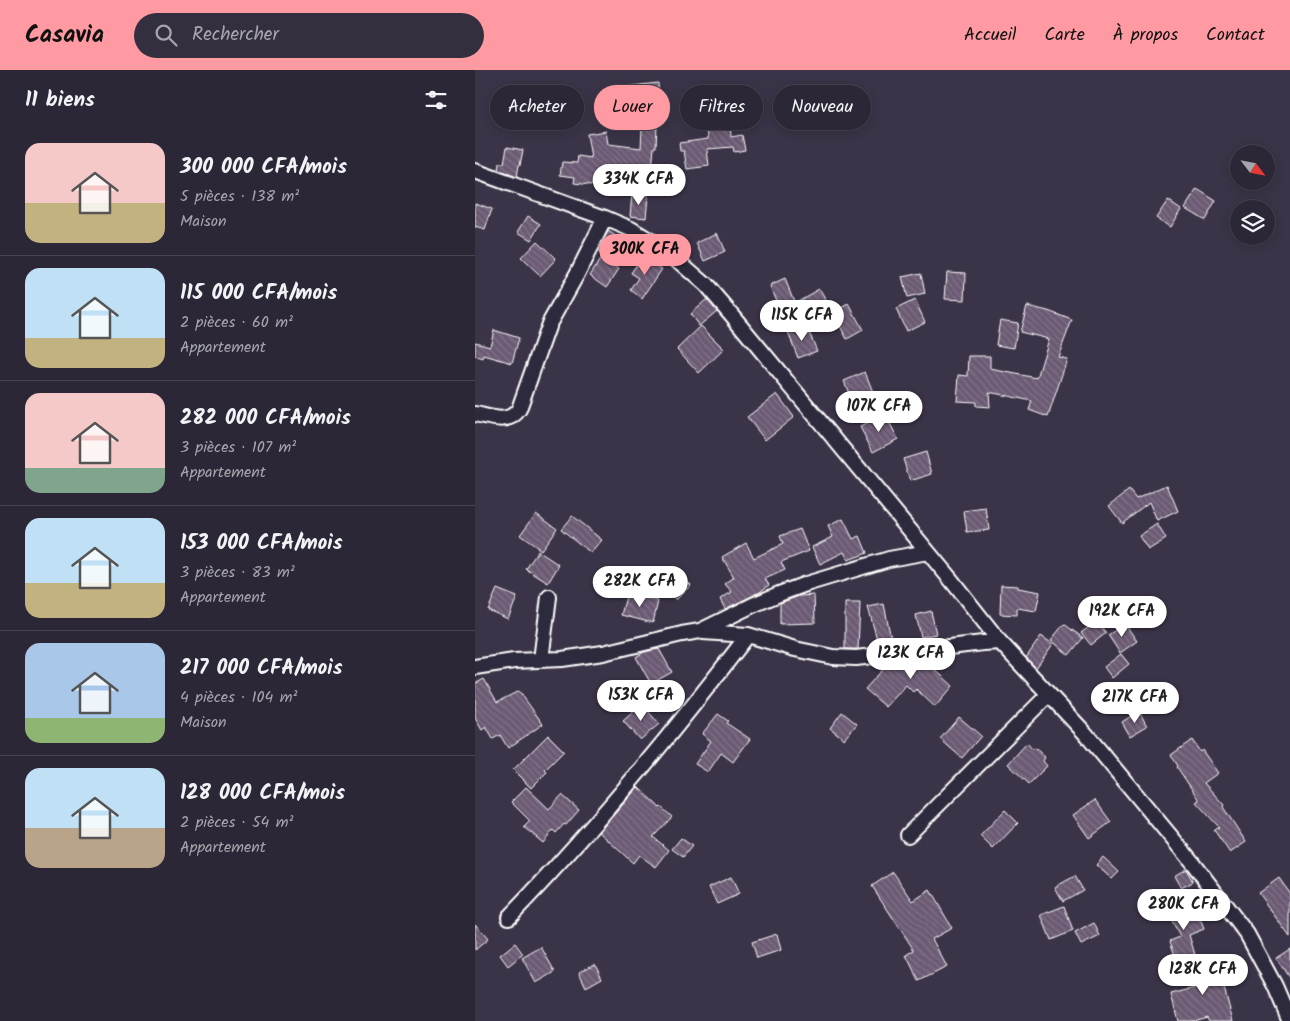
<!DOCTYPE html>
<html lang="fr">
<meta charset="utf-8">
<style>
body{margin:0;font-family:Kalam,sans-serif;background:#342f3e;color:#f1f3f6;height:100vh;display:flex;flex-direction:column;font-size:19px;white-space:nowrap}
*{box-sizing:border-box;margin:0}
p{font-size:16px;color:#a6a5ad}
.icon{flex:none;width:28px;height:28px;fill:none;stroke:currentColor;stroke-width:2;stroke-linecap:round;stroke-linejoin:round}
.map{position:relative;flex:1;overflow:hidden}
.side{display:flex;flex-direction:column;background:#2c2736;width:475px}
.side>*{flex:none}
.hud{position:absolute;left:15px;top:15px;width:475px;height:45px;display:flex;gap:10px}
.needle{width:32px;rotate:122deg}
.controls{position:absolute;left:755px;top:75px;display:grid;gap:10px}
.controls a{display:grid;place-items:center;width:45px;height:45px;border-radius:50%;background:#2c2736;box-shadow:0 2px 12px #0003,0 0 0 1px #484451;font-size:25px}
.price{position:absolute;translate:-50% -42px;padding:0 11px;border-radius:18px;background:#fff;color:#222;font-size:16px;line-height:32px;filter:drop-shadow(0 1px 2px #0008)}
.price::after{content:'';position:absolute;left:50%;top:30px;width:15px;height:11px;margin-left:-8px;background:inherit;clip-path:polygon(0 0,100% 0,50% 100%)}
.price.selected{background:#ff9aa2;color:#111}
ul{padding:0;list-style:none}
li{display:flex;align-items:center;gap:15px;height:125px;padding:0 25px}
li+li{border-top:1px solid #484451}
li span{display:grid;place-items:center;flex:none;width:140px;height:100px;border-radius:15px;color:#555}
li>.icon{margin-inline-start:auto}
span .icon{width:60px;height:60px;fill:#fffc;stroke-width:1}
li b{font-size:21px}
h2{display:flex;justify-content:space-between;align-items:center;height:60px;padding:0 25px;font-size:21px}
.tag{padding:0 18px;border-radius:22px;background:#2c2736;box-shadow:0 2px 12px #0003,0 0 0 1px #484451;font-size:18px;line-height:45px}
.tag.selected{background:#ff9aa2;color:#111}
header{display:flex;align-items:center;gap:30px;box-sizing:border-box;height:70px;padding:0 25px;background:#ff9aa2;color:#111}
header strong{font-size:24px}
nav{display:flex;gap:28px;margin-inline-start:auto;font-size:18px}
.search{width:350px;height:45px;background:#342f3e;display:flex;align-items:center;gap:12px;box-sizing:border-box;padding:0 18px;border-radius:28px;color:#a6a5ad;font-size:19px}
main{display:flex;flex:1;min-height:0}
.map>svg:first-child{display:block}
.building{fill:url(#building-back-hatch);stroke:#fff}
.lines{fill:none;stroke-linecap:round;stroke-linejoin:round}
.minor-casing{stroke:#fff;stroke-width:18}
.minor{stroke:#2f2a3d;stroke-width:14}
</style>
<header>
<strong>Casavia</strong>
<div class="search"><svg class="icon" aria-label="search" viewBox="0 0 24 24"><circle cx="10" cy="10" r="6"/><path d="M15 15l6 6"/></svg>Rechercher</div>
<nav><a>Accueil</a><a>Carte</a><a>À propos</a><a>Contact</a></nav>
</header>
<main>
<section class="side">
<h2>11 biens<svg class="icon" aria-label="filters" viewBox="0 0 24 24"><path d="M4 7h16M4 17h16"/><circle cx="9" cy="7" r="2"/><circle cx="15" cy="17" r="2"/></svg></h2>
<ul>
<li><span style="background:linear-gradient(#f6c9c9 60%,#c2b280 0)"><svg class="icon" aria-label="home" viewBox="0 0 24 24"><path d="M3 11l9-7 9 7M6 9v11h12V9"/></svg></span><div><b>300 000 CFA/mois</b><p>5 pièces · 138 m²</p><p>Maison</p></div></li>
<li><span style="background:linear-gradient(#bfe0f5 70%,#c2b280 0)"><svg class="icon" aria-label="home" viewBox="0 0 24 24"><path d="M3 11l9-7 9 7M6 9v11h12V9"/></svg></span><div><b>115 000 CFA/mois</b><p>2 pièces · 60 m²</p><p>Appartement</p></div></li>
<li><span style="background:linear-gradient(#f6c9c9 75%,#7fa58c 0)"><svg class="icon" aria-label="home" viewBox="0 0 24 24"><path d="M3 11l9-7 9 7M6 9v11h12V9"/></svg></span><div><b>282 000 CFA/mois</b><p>3 pièces · 107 m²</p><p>Appartement</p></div></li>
<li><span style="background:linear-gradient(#bfe0f5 65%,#c2b280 0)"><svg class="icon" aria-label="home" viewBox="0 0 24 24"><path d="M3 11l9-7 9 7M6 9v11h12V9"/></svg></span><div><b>153 000 CFA/mois</b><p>3 pièces · 83 m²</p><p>Appartement</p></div></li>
<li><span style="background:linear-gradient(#a9c7e8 75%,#8fb573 0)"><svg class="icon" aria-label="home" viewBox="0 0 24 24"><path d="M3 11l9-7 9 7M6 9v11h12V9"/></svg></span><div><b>217 000 CFA/mois</b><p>4 pièces · 104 m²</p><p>Maison</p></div></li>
<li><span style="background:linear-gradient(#bfe0f5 60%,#b9a48a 0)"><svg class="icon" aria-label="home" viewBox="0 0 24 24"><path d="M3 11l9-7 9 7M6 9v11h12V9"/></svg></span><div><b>128 000 CFA/mois</b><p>2 pièces · 54 m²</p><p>Appartement</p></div></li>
</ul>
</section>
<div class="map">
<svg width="815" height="951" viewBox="0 0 815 951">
<defs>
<pattern id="building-back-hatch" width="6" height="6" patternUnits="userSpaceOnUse" patternTransform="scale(1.25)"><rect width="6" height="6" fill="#6b5a73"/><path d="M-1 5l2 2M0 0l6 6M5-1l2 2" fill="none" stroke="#817388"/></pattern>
</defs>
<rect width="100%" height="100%" fill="#3b3448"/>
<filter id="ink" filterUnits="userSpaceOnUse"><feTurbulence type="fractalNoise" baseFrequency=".02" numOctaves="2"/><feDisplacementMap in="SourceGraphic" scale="10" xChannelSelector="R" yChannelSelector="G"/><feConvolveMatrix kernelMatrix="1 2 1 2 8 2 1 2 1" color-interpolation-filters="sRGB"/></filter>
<g filter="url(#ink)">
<path class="building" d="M183 13 184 35H183L181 77H179L177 100H175L174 123 163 122 165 99 127 97 125 116 99 113 100 107 85 105 87 92 102 93 103 86 116 88 112 64 131 61 133 74 166 78 168 37 146 38V34L141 35 139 18Z
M92 29 97 55 74 60 69 33Z
M255 52 256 67 267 65 270 80 259 82 258 77 232 79 234 96 212 99 209 81H205L204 73 233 69 232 54Z
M32 77 48 80 45 95H44L42 107 23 100 24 93H29Z
M722 119 741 131 730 150 710 138Z
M157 124 173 125 171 148 155 146Z
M693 130 706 139 695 157 681 148Z
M0 133 17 139 10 160 0 157Z
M53 146 66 154 56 170 43 162Z
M133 161 150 172 137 194 144 199 132 217 115 205 128 185 123 182Z
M242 163 250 182 230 191 222 173Z
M62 171 81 189 65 206 46 188Z
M168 185 187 199 167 229 156 220 164 208 156 203Z
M472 202 491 203 490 230 470 229Z
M446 203 450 224 432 228 427 207Z
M310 209 319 231 304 238 295 216Z
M344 219 356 239 333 252 321 232Z
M232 229 242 241 224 256 215 244Z
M440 230 450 252 431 261 421 239Z
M374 234 388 260 372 269 358 243Z
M552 236 573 241 597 250 583 287 592 289 573 347 554 340 557 331 514 322 515 337 501 336V332L482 331 484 305 493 306 494 286H515V299L562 308 574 269 545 262Z
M525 250 543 253 539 278 521 275Z
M331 255 342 281 323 288 313 262Z
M226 256 249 279 224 303 202 279Z
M19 260 44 268 37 293 9 285 8 289 0 286V272L15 276Z
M390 302 400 327 379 336 369 311Z
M302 324 319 347 290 370 272 347Z
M410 344 423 369 398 382 385 357Z
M451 382 457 404 435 411 428 389Z
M692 415 703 441 682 451 674 432 647 453 634 436 654 420 661 429Z
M511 438 514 460 492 462 489 441Z
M61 443 82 458 66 480 45 465Z
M97 446 127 470 116 483 86 459Z
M368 449 378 469 385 466 392 483 373 490 369 482 345 494 337 477 358 467 353 456Z
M682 454 691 469 673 480 664 466Z
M325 459 334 481 306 492 310 500 290 509 294 515 285 522 281 524V523L277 526 250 539 245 529 257 522 250 514 259 507 247 487 271 473 279 488 308 474 305 466Z
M63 481 84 495 73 513 51 499Z
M200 499 216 515 201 530 193 521 196 518 188 509Z
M526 515 543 516V518L565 522 561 541 542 538V545L525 544Z
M22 519 42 527 33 549 13 540Z
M152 523 183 531 178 553 146 545Z
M339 525 340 553 305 554V533L324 526Z
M370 533H385L383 579H370Z
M409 534 416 569 403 573 393 537Z
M456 541 461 564 446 567 441 545Z
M622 551 631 563 616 575 606 563Z
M589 554 608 568 594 585 576 570Z
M650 554 662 571 645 583 633 565Z
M566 566 578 574 561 598 551 588Z
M184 579 197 602 176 614 161 587 169 582Z
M646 584 654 594 637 608 629 597Z
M476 586 477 590 456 596 478 616 460 637 441 619 438 622 431 615 411 637 390 619 413 594 419 592Z
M9 609 22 632 44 621 68 654 33 678 25 665 18 669 11 657 7 660 0 648V614Z
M167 634 184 654 165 670 148 651Z
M664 641 672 656 655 666 647 652Z
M367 642 382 654 369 669 355 658Z
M243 644 253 651 251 653 275 669 258 692 246 683 233 702 220 694 236 671 227 664Z
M484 647 506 666 487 688 465 669Z
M73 665 89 681 70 700 72 702 56 718 38 700Z
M717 670 725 682 727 680 743 703 729 713 749 735 748 737 771 772 755 783 739 760 744 757 721 732 724 730 702 697 703 696 696 685Z
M552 673 557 679 560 678 570 687 568 691 572 696 554 714 533 694Z
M51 717 74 739 87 725 104 740 91 755 89 754 81 763 78 760 68 773 49 757 55 751 36 732Z
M163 717 185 738 186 737 197 747 178 767 194 780 181 797 164 785 158 793 124 762Z
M620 730 636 752 614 768 598 745Z
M530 740 543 753 518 779 505 766Z
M206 768 217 776 208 787 197 779Z
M628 787 644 802 637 809 621 795Z
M711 799 718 812 706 818 699 806Z
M418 802 438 831 455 820 477 858 457 869 472 897 444 911 431 885 439 880 397 816Z
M600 806 608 820 588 831 580 817Z
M256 807 264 824 242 834 234 817Z
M804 808 815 824V867L783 823Z
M713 831 723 850 725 849 729 859 714 865 721 888 703 894 695 871 705 867 692 842Z
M589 836 598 861 576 870 566 845Z
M619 853 625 866 606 875 600 863Z
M0 854 13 869 0 880Z
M302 864 306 880 282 888 277 872Z
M40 873 48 884 33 896 25 885Z
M66 877 80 902 61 913 47 888Z
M815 879V909L801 888Z
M737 887 740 901 744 899 758 951H734L732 947 718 951H703L696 924 723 917 715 892Z
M120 894 127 908 111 917 104 902Z"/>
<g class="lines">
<defs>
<path id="minor" d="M0 101 130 148 156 159 179 173 200 188 231 215 256 244 477 511 525 572 610 663 717 792 772 864 800 916 815 951
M0 344C16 347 34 355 44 339L74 254 102 204 130 148
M228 562 273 565 320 579 358 587 381 588 508 573 525 572
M66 590 74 527
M0 597 39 591 87 589 128 583 207 564 225 561 278 535 304 524 331 514 414 489 453 482
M433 765 574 624
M34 847C120 758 198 663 273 565"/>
</defs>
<use href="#minor" class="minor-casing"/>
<use href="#minor" class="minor"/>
</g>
</g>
</svg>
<div class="controls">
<a><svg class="needle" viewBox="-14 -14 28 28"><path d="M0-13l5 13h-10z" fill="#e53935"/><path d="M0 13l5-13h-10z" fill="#a6a5ad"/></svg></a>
<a><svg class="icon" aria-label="layers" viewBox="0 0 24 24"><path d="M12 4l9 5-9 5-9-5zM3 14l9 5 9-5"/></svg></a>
</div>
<b class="price" style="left:164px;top:136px">334K CFA</b>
<b class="price selected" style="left:170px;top:206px">300K CFA</b>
<b class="price" style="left:327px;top:272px">115K CFA</b>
<b class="price" style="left:404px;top:363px">107K CFA</b>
<b class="price" style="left:165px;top:538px">282K CFA</b>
<b class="price" style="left:647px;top:568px">192K CFA</b>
<b class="price" style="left:436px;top:610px">123K CFA</b>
<b class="price" style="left:166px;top:652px">153K CFA</b>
<b class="price" style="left:660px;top:654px">217K CFA</b>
<b class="price" style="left:709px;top:861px">280K CFA</b>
<b class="price" style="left:728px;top:926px">128K CFA</b>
<div class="hud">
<a class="tag">Acheter</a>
<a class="tag selected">Louer</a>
<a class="tag">Filtres</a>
<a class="tag">Nouveau</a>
</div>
</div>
</main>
